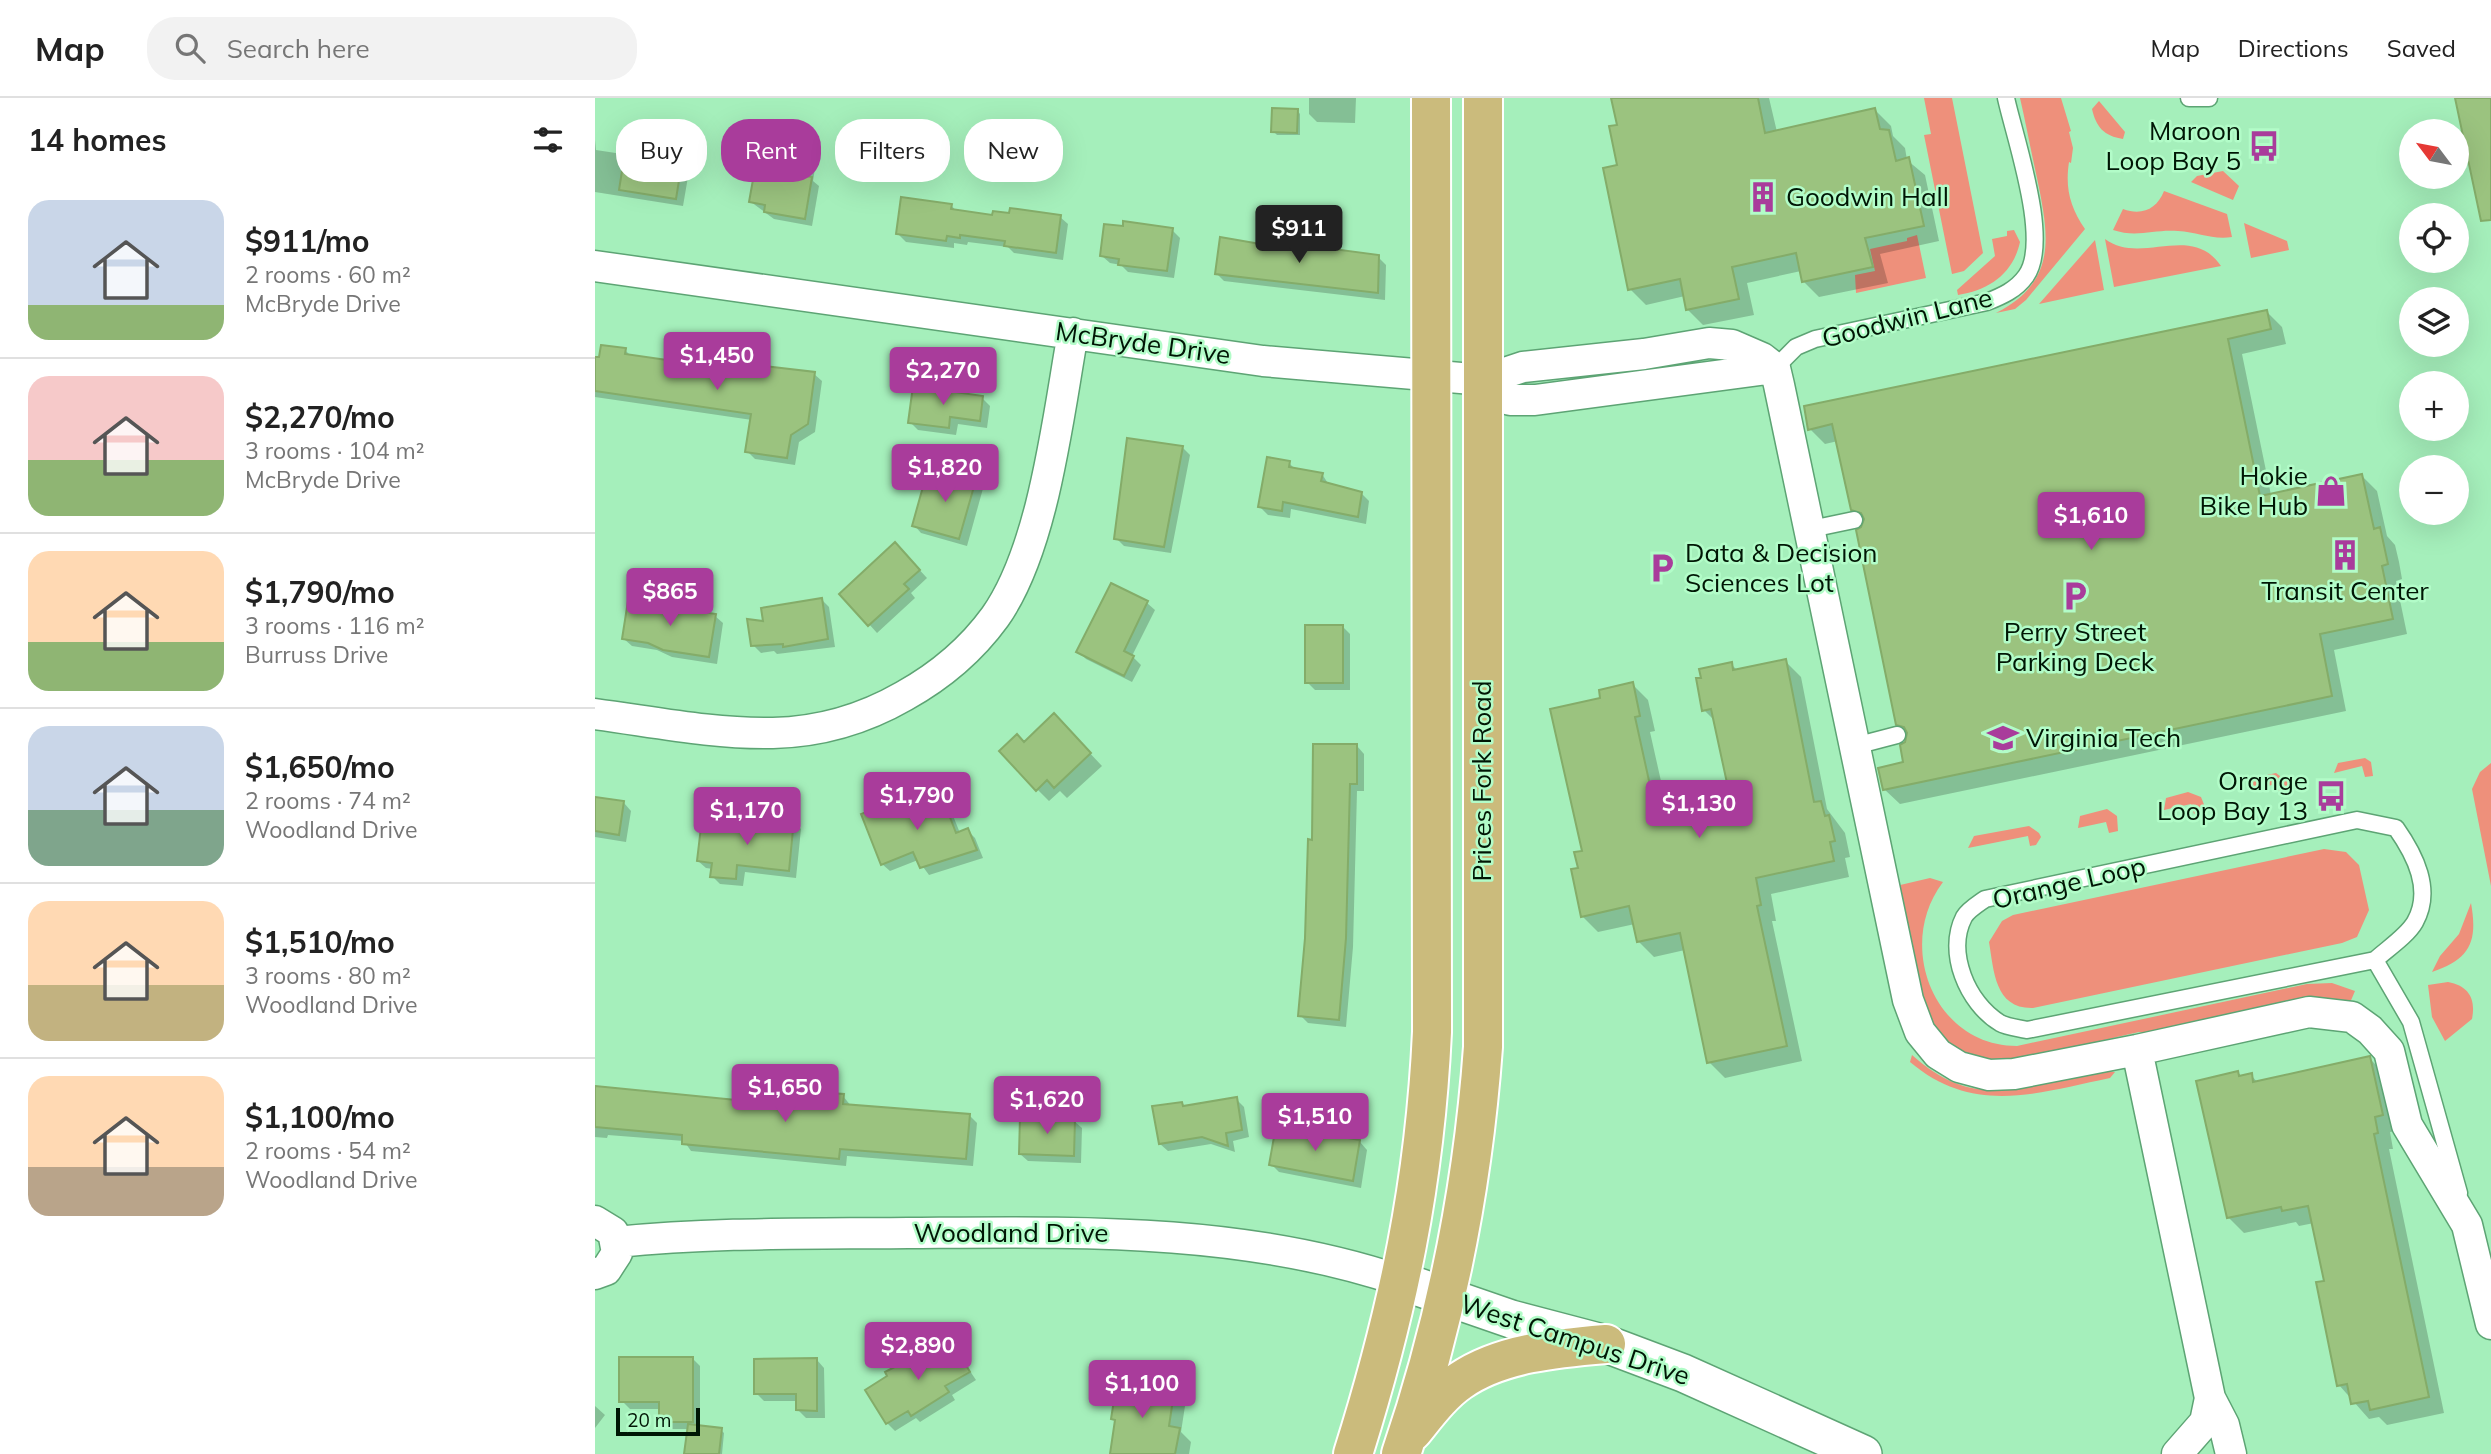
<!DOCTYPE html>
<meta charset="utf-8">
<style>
body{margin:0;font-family:Mulish,sans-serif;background:#f2f2f2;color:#222;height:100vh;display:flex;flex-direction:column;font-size:26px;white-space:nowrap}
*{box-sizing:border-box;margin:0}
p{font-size:23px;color:#767676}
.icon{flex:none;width:38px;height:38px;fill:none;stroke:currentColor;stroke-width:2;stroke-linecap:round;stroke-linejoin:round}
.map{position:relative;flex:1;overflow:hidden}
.side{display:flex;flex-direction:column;background:#fff;width:595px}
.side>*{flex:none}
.guide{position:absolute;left:21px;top:21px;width:665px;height:63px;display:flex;gap:14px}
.needle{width:46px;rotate:302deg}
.tools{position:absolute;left:1804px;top:21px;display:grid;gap:14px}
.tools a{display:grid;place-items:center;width:70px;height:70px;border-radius:50%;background:#fff;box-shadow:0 7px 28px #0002;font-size:35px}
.scale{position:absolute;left:21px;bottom:18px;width:84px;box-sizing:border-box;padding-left:7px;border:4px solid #001605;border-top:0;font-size:19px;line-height:24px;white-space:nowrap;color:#001605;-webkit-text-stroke:5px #b2fcc8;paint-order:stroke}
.price{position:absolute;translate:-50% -60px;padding:0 16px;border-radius:7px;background:#a93c9b;color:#fff;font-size:23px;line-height:46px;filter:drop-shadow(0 2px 4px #0008)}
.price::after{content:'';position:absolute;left:50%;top:42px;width:21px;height:16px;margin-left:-10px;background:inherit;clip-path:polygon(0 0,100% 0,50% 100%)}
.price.active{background:#222;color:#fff}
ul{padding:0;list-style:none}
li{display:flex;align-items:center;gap:21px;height:175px;padding:0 28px}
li+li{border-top:2px solid #e0e0e0}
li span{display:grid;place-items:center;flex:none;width:196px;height:140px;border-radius:21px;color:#555}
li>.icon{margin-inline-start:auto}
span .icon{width:84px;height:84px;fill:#fffc;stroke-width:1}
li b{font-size:30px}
h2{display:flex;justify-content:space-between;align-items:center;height:84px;padding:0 28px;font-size:30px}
.tag{padding:0 24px;border-radius:28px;background:#fff;box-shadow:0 7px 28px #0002;font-size:24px;line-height:63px}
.tag.active{background:#a93c9b;color:#fff}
header{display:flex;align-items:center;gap:42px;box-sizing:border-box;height:98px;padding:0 35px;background:#fff;border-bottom:2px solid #e0e0e0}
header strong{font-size:33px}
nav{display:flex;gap:38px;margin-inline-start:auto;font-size:24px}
.search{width:490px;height:63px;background:#f2f2f2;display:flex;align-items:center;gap:18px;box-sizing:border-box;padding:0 24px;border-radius:28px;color:#767676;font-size:26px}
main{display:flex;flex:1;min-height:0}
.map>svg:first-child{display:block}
.green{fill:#ee907b}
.shadow{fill:#0003}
.building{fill:#9bc37f;stroke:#84ac69;stroke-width:2}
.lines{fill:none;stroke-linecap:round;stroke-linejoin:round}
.service-casing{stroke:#5da474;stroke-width:19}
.minor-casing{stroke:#5da474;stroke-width:33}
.tertiary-casing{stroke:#5da474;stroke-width:40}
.primary-casing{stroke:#fff;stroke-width:42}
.service{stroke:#fff;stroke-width:16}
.minor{stroke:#fff;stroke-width:30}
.tertiary{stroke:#fff;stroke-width:37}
.primary{stroke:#cbbb7c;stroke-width:38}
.labels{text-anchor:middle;stroke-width:5;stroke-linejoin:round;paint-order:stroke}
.poi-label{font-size:26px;fill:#001605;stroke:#b2fcc8;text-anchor:end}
.street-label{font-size:26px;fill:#001605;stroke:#b2fcc8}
</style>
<header>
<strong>Map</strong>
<div class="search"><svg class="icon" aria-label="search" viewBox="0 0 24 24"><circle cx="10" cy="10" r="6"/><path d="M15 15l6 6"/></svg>Search here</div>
<nav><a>Map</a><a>Directions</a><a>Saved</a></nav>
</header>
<main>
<section class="side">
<h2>14 homes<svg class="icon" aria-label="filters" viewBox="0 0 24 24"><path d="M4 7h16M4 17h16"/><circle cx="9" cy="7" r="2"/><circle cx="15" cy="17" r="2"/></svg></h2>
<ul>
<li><span style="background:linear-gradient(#c9d6e8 75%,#8fb573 0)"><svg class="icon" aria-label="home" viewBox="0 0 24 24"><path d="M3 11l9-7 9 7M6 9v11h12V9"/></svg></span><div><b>$911/mo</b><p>2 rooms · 60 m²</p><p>McBryde Drive</p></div></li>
<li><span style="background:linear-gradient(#f6c9c9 60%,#8fb573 0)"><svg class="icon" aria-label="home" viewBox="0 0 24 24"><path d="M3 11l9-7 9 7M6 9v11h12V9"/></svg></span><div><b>$2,270/mo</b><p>3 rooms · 104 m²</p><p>McBryde Drive</p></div></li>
<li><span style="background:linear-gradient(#ffd9b3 65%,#8fb573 0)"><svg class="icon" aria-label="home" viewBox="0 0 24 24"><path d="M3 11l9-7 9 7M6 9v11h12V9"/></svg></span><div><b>$1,790/mo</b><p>3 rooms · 116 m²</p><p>Burruss Drive</p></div></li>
<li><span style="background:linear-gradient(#c9d6e8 60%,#7fa58c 0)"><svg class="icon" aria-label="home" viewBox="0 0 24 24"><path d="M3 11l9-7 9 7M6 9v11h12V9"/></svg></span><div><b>$1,650/mo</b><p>2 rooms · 74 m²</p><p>Woodland Drive</p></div></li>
<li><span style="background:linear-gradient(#ffd9b3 60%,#c2b280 0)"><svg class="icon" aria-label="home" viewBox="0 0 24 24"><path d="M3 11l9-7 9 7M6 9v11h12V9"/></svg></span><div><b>$1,510/mo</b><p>3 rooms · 80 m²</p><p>Woodland Drive</p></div></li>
<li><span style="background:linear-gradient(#ffd9b3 65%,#b9a48a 0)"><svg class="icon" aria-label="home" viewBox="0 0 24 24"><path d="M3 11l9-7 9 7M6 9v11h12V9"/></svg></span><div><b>$1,100/mo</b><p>2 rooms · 54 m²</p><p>Woodland Drive</p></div></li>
</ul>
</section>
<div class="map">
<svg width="1896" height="1356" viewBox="0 0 1896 1356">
<rect width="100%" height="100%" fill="#a5efbb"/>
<path class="green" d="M1329 0H1357L1388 155 1369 173 1357 176 1329 37 1336 36Z
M1425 0H1466L1476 33 1474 34 1478 50 1476 65 1474 64C1470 90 1475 109 1490 131L1431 202 1420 211 1401 215C1463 183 1454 138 1442 80 1436 53 1431 26 1425 0Z
M1504 3 1530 34 1528 41C1509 38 1501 29 1497 11Z
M1628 73 1644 88 1638 102 1596 84 1602 78Z
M1569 93 1632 116 1637 139C1617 142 1603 134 1583 133 1559 131 1542 140 1518 132L1528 111C1547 118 1562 111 1569 93Z
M1649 125 1692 143 1694 152 1656 160Z
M1419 132 1425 144C1418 176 1394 192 1363 197L1362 192 1400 158 1397 141 1412 138V133Z
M1322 137 1331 180 1261 195 1260 177 1280 173 1275 151 1312 143V140Z
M1510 141C1546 168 1596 124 1626 168L1519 189Z
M1500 142 1509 192 1444 206Z
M1770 660 1776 664 1778 678 1770 679 1767 668 1739 675 1743 665Z
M1896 665V788L1877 691 1885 674Z
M1681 675 1693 684 1692 696 1685 698 1682 686 1653 692 1658 680Z
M1593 694 1606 699 1610 709 1608 714 1599 716 1596 706 1569 712 1571 700Z
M1512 711 1522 718 1523 733 1514 735 1511 724 1483 730 1485 718Z
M1434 728 1444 735 1446 739 1441 747 1435 748 1433 738 1373 750 1379 738Z
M1729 751 1751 754 1764 767 1774 812 1762 839 1747 845 1438 910C1400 911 1399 874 1394 844L1407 823 1418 817Z
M1335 780 1348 784C1300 847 1339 948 1422 948L1712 886 1737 885 1760 893 1754 907 1555 937 1544 934C1511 941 1412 968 1384 961 1363 955 1345 941 1333 923L1301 788Z
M1876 805C1883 844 1875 861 1837 874L1845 858 1864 836Z
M1853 884C1874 888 1881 901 1877 921L1850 943 1837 919 1833 887Z
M1317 957C1372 1006 1411 994 1477 980 1490 977 1506 971 1520 974L1515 980C1442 995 1379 1018 1315 964Z"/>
<path class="shadow" d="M714 0H761L760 25 722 24 714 16Z
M1018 0H1174L1182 34 1280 12 1296 28 1298 38 1310 50 1312 62 1330 77 1344 143 1285 156 1293 185 1224 199 1208 183 1206 173 1152 185 1159 217 1108 227 1092 211 1090 198 1051 207 1035 191 1024 28Z
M702 12 705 16V37H682L678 33Z
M0 42 1 52 86 65 94 73 88 108 0 94Z
M213 56 221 64 218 83 224 88 217 128 179 121 156 104Z
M356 107 362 114 399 119H465L473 126 468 162 419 155 413 149 373 144 372 147 359 145V150L311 144 303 136Z
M577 132 585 140 579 180 533 174 526 167 515 165 507 158Z
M702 154 783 159 791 167 790 202 629 183 621 175Z
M1672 214 1687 229 1691 246 1647 256 1676 397 1767 378 1782 393 1792 438 1800 447 1804 464 1807 481 1801 483 1812 536 1739 552 1751 613 1305 706 1289 691 1310 666 1313 637 1302 626 1270 423 1258 411 1243 343 1230 346 1215 331Z
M30 252 37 259 109 269 219 276 227 283 220 334 204 344 200 367 160 361 152 353 157 322 0 299V260Z
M387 300 395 308 392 330 363 326 361 337 323 332 315 324Z
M587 349 595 357 576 455 529 448 521 440Z
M694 365 701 372 727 376 734 387 766 395 774 403 771 426 696 411 695 420 673 417 665 409Z
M381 379 389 387 372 448 326 435 319 427 356 387Z
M308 454 332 480 316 495 320 500 282 535 247 496Z
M517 487 552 505 560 512 537 558 546 567 537 584 491 561 483 553Z
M226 501 234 509 240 549 182 556 179 553 166 555 158 547 170 525Z
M120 518 128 525 122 566 77 559 62 552 37 548 29 541Z
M747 528 755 536V592H720L712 584Z
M1190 563 1206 579 1232 711 1250 735 1255 759 1250 760 1254 779 1176 796 1181 823H1177L1207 963 1130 980 1114 964 1090 852 1059 859 1043 843 1040 826 1003 834 987 818 989 754 1008 602 1037 586 1053 602 1060 633 1055 634 1070 701 1134 687 1120 623 1109 612 1136 566 1143 573Z
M459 617 507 668 472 700 465 693 454 703 442 691 429 646Z
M762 648 769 656V693H762L758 849 751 929 713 925 705 917 719 743Z
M345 695 352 703 365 735 372 732 380 740 388 760 334 777 323 762 295 773 287 766 302 704 308 710Z
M0 701 29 705 36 713 31 744 0 739Z
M198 723 206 731 201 780 150 774 148 788 125 786 117 778 118 771 111 770 103 763 141 734Z
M1775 961 1791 977 1803 1033 1795 1034 1798 1051H1794L1849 1315 1792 1327 1784 1319 1774 1321 1744 1287 1731 1184 1719 1125 1704 1128 1701 1124 1649 1135 1633 1119 1643 975 1647 979 1656 977 1663 985Z
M0 990 203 1010 248 998 256 1008 374 1017 382 1025 378 1068 252 1058 251 1068 96 1053 89 1043 13 1037 12 1040 0 1039Z
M641 1001 649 1009 654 1039 638 1043 640 1054 616 1046 573 1053 565 1046 586 1005 590 1010Z
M479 1023 487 1030 486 1065 433 1063 425 1056Z
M765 1044 772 1052 766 1090 684 1074 676 1066Z
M354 1242 381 1282 357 1297 360 1302 325 1324 321 1320 300 1333 292 1325Z
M97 1260 105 1268V1329L126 1332 129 1335 127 1356H91L94 1331H73L65 1323V1311H35L27 1303Z
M222 1262 229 1270 230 1320H211L203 1312V1303H169L161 1295Z
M524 1279 547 1282 558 1293 578 1296 590 1308 586 1334 596 1344 594 1356H516Z
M0 1308 10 1317 0 1330Z"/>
<path class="building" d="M1016 0H1163L1170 35 1280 10 1285 31 1294 32 1301 63 1314 59 1329 128 1270 140 1278 169 1207 184 1201 155 1137 169 1144 201 1091 212 1085 181 1033 192 1008 70 1022 67 1014 28 1022 27Z
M1860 0H1896V122L1886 123Z
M677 10 703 11 702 35 676 34Z
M164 48 214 54 210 78 217 79 210 121 169 114 170 107 154 104Z
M30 54 87 64 81 101 24 92Z
M306 99 357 106 356 111 397 117 398 113 414 115 415 110 466 117 461 155 409 148 410 143 365 137V140L352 138 351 143 301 136Z
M528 123 578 130 572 173 523 167 524 161 505 158 509 126 528 128Z
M625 139 700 152 701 146 784 157 783 195 620 176Z
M1672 212 1676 231 1633 241 1665 398 1767 376 1779 431 1785 429 1793 466 1787 468 1798 521 1725 536 1737 598 1288 692 1283 670 1308 664 1305 647 1310 644 1312 635 1309 629 1301 627 1261 432 1266 429 1269 421 1266 415 1256 412 1237 326 1213 332 1209 308Z
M6 247 31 250 30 256 107 267 108 261 220 274 213 326 196 337 192 360 150 354 156 316 0 293V259H4Z
M318 288 388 298 385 323 355 319 354 330 313 325Z
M532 340 588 348 569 449 519 441Z
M672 359 695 363 694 369 728 375 726 383 767 394 763 419 688 404 687 413 663 409Z
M358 371 382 378 364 441 317 428 331 378 355 385Z
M300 444 325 472 309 486 314 491 273 528 244 496Z
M516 485 553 503 529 553 539 558 529 578 481 554Z
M227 500 233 541 188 549V546L156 548 152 521 168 523 166 510Z
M33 503 121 516 114 559 68 552 53 545 27 541Z
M710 527H748V585H710Z
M1191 561 1219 704 1226 703 1230 718 1234 717 1240 743 1235 744 1239 763 1161 780 1166 807 1162 808 1192 948 1112 965 1085 835 1042 844 1034 808 986 819 976 771 983 770 979 754 987 753 955 611 1005 600 1004 592 1038 584 1045 618 1040 619 1058 701 1097 693 1132 685 1116 611 1107 613 1101 580H1106L1104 571 1137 564 1138 572Z
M459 615 496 655 459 690 452 682 441 693 404 653 422 636 429 644Z
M718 646H762V686H755L751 840 744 922 703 918 710 840 713 741 717 742Z
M345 693 361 735 373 730 382 752 325 770 318 754 286 767 266 716 303 702 306 709Z
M0 699 29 703 24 737 0 733Z
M166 718 199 721 194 773 142 767 141 781 115 779 117 765 102 763 106 729 139 732 140 725 166 728Z
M1775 958 1788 1017 1780 1019 1783 1035 1779 1036 1834 1299 1775 1312 1773 1303 1756 1306 1752 1286 1742 1288 1721 1184 1729 1183 1713 1108 1687 1113 1686 1109 1632 1120 1601 983 1643 973 1644 978 1657 975 1658 984Z
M0 988 202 1008 203 993 249 996 248 1006 375 1016 371 1061 245 1051 244 1061 87 1046V1037L0 1029Z
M642 999 647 1032 631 1035 633 1048 607 1039 564 1046 557 1008 587 1004 588 1008Z
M425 1019 480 1021 479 1058 424 1056Z
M681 1028 765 1042 758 1083 674 1067Z
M355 1240 375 1274 350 1288 354 1294 316 1318 313 1313 291 1326 270 1292 292 1278 290 1274Z
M24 1259H98V1324H64V1304H24Z
M222 1260V1313L201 1312V1296H159V1261Z
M523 1277 548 1281 546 1289 579 1295 574 1328 585 1330 580 1356H515L520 1322 516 1321Z
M93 1326 127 1330 124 1356H89Z"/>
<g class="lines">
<defs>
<path id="service" d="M1594 0H1614
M1180 270 1201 249 1220 241 1392 204C1407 198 1421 192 1431 178 1456 143 1420 41 1411 0
M1216 431 1259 422
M1260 648 1302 637
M1762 722 1801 730C1820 757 1838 792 1820 824 1812 838 1792 851 1780 862L1432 932C1424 930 1412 929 1405 925 1372 905 1351 854 1369 819 1373 812 1383 806 1390 801Z
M1780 862 1816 924 1864 1095"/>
<path id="minor" d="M0 168 668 263 889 282 928 269 1049 256 1114 245 1137 247 1167 260 1180 270 1184 287 1313 902 1325 934 1343 956 1364 969 1394 977 1419 976 1542 952 1714 914 1757 919 1775 932 1794 953 1812 1027 1872 1127 1896 1226
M889 282 915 302H940L1180 270
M0 616C60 624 118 636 178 635 225 634 269 621 309 598 345 578 376 552 400 519 449 450 463 318 478 235
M1542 952 1615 1300 1629 1327 1636 1356
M0 1123 18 1134 22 1155 11 1172 0 1176
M22 1144C119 1134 216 1136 313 1135 478 1134 647 1129 806 1183
M1582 1356 1610 1324 1615 1300"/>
<path id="tertiary" d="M806 1183 916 1221 1011 1246 1088 1275 1268 1356"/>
<path id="primary" d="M817 1334C831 1317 846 1296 865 1283 905 1255 963 1250 1011 1246
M758 1356C803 1213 830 1084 837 934L836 0
M806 1356C851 1224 878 1088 888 949V0"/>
</defs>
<use href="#service" class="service-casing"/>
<use href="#minor" class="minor-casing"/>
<use href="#tertiary" class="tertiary-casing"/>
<use href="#primary" class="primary-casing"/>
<use href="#service" class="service"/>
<use href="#minor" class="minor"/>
<use href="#tertiary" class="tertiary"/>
<use href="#primary" class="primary"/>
</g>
<defs>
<symbol id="bus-bare" viewBox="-9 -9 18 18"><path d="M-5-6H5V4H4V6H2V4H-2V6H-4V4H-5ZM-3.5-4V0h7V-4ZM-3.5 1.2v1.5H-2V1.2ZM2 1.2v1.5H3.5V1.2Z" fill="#a93c9b" stroke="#b2fcc8" stroke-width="2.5" paint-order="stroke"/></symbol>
<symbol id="building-bare" viewBox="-9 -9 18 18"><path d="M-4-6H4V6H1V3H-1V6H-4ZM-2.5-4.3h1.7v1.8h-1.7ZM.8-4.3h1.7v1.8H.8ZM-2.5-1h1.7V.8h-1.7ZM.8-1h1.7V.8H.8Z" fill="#a93c9b" stroke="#b2fcc8" stroke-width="2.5" paint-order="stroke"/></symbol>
<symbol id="shop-bare" viewBox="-9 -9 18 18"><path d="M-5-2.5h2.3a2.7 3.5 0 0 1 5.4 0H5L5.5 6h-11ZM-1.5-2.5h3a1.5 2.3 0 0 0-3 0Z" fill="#a93c9b" stroke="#b2fcc8" stroke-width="2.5" paint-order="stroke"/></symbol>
<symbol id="parking-bare" viewBox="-9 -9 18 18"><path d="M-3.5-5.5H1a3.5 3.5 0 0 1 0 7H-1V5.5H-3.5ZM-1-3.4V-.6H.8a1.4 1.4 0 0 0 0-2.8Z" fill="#a93c9b" stroke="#b2fcc8" stroke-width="2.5" paint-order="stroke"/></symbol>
<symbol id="university-bare" viewBox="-9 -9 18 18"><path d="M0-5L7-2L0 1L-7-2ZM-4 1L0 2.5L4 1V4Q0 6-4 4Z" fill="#a93c9b" stroke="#b2fcc8" stroke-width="2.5" paint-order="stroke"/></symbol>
</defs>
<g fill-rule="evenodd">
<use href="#bus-bare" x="1647" y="26" width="44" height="44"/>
<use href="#building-bare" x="1146" y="77" width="44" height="44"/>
<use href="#shop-bare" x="1714" y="371" width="44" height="44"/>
<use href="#building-bare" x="1728" y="435" width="44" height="44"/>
<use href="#parking-bare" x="1045" y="448" width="44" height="44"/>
<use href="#parking-bare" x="1458" y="476" width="44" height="44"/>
<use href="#university-bare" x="1386" y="618" width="44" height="44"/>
<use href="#bus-bare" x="1714" y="676" width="44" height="44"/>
</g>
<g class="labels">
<g class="poi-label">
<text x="1646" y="42">Maroon<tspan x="1646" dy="30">Loop Bay 5</tspan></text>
<text x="1191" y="108" text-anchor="start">Goodwin Hall</text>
<text x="1713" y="387">Hokie<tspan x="1713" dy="30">Bike Hub</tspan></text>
<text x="1090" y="464" text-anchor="start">Data &amp; Decision<tspan x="1090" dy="30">Sciences Lot</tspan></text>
<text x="1750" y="502" text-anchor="middle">Transit Center</text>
<text x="1480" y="543" text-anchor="middle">Perry Street<tspan x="1480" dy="30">Parking Deck</tspan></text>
<text x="1431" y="649" text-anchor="start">Virginia Tech</text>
<text x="1713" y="692">Orange<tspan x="1713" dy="30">Loop Bay 13</tspan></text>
</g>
<g class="street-label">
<text transform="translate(1312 220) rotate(-14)" y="9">Goodwin Lane</text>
<text transform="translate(548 245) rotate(8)" y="9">McBryde Drive</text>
<text transform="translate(887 683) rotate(-90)" y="9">Prices Fork Road</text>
<text transform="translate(1474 785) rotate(-13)" y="9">Orange Loop</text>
<text x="416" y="1144">Woodland Drive</text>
<text transform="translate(980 1242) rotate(18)" y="9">West Campus Drive</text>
</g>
</g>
</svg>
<div class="tools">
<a><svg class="needle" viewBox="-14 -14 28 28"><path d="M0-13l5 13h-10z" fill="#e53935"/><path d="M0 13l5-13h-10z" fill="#767676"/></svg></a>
<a><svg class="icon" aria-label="locate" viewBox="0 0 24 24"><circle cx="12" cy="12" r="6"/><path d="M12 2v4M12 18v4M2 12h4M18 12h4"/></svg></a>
<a><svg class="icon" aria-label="layers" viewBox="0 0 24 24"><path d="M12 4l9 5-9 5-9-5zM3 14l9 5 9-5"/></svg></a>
<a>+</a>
<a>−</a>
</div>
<div class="scale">20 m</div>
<b class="price active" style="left:704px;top:167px">$911</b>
<b class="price" style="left:122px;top:294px">$1,450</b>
<b class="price" style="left:348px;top:309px">$2,270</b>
<b class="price" style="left:350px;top:406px">$1,820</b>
<b class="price" style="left:1496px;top:454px">$1,610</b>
<b class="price" style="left:75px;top:530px">$865</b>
<b class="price" style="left:322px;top:734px">$1,790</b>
<b class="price" style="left:1104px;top:742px">$1,130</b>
<b class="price" style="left:152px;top:749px">$1,170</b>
<b class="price" style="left:190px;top:1026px">$1,650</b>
<b class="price" style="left:452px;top:1038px">$1,620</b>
<b class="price" style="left:720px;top:1055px">$1,510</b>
<b class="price" style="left:323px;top:1284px">$2,890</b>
<b class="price" style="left:547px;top:1322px">$1,100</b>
<div class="guide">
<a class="tag">Buy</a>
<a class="tag active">Rent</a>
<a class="tag">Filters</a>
<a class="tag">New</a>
</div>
</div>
</main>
